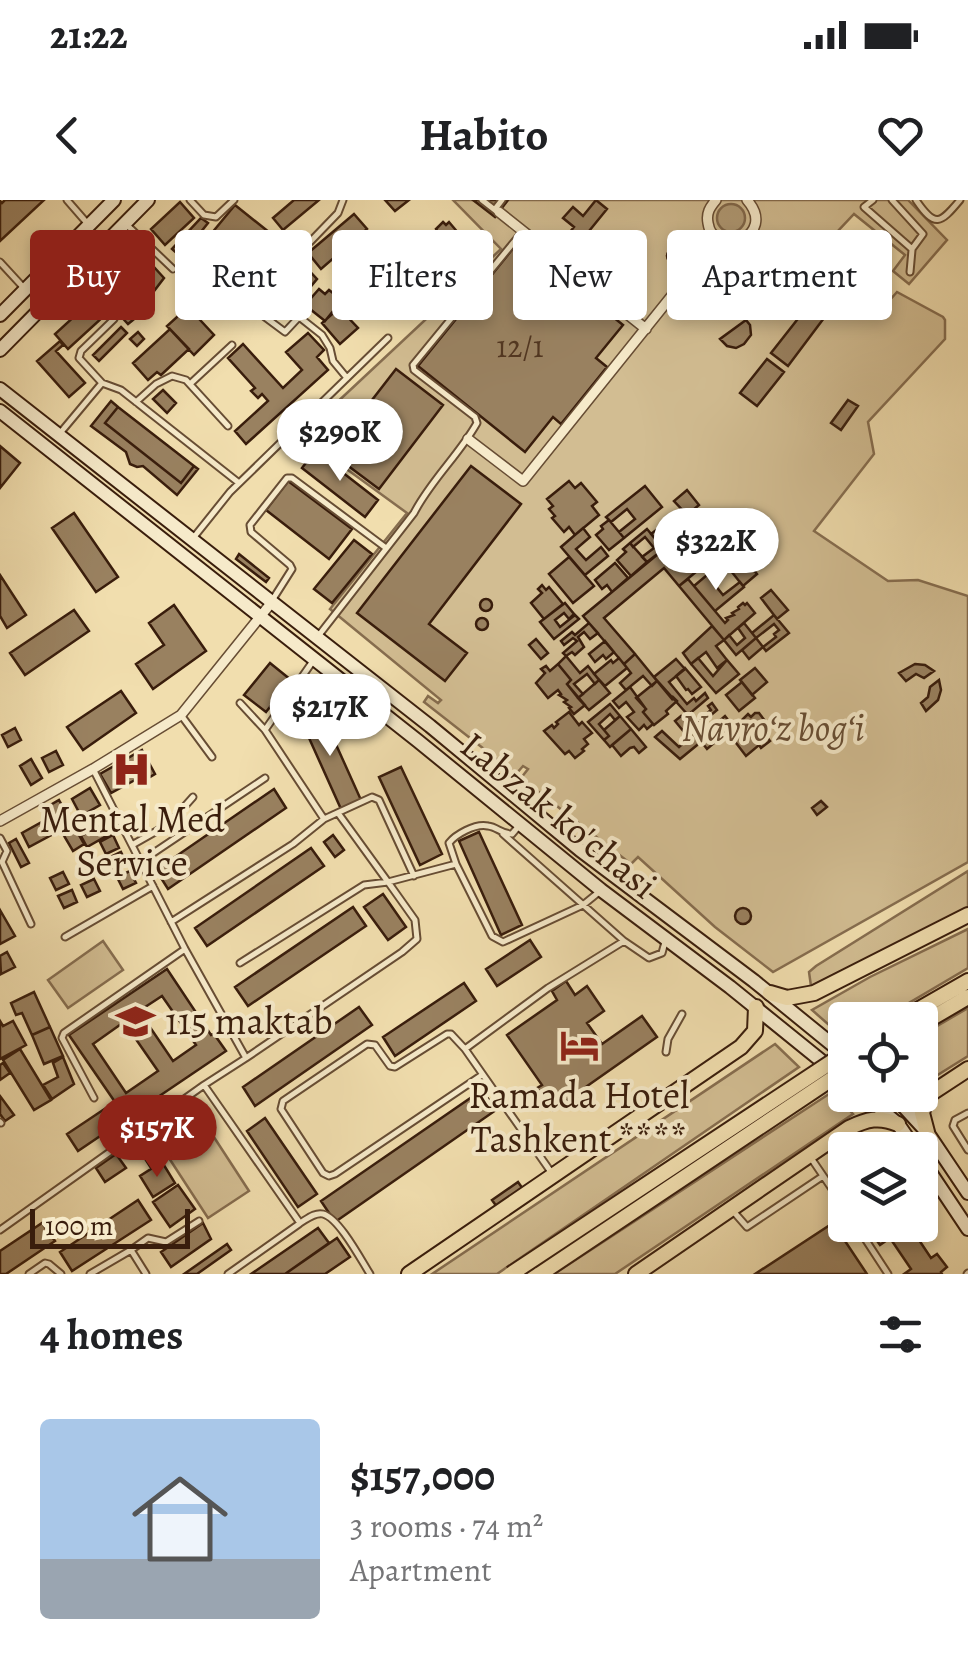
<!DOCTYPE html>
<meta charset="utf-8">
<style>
body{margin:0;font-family:Alegreya,serif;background:#f2f2f2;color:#202124;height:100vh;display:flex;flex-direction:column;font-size:38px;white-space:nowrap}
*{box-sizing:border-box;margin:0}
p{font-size:32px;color:#757577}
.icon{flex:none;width:55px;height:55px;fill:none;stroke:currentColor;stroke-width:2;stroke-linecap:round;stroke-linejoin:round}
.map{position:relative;height:1074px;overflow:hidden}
.details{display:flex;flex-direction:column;background:#fff;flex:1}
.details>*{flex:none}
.hud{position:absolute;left:30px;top:30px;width:910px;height:90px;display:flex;gap:20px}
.controls{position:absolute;left:828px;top:802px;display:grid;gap:20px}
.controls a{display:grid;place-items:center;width:110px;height:110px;border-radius:10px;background:#fff;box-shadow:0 5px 15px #0003;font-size:50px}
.scale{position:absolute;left:30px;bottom:25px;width:160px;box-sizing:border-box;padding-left:10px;border:5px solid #391d0c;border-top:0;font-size:28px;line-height:35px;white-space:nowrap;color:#391d0c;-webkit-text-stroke:8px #f6eaca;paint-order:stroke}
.price{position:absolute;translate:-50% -85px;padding:0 22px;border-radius:35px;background:#fff;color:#222;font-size:32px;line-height:65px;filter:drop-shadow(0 2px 5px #0008)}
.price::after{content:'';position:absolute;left:50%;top:60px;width:30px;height:22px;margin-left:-15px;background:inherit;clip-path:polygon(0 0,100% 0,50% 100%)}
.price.active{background:#8f2418;color:#fff}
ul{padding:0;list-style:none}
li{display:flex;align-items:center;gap:30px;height:250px;padding:0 40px}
li span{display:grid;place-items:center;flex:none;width:280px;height:200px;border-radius:10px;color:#555}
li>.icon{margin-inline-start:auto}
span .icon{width:120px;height:120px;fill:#fffc;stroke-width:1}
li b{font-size:42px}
h2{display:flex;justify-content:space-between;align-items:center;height:120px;padding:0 40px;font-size:42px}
.pill{padding:0 35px;border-radius:10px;background:#fff;box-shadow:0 5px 15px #0003;font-size:35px;line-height:90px}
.pill.active{background:#8f2418;color:#fff}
.status{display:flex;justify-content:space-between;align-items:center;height:70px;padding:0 50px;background:#fff;direction:ltr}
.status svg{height:28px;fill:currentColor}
header{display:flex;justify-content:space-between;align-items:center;height:130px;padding:0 40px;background:#fff;font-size:45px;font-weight:600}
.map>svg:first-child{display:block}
.green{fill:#d2bd92;stroke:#866d4f;stroke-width:2.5}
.water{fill:#b29c77;stroke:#82694c;stroke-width:2.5}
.building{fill:#998160;stroke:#391d0c;stroke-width:2.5;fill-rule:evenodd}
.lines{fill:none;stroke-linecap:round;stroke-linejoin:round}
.lane-casing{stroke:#674d34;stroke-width:9}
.street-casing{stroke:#674d34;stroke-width:12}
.secondary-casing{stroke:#391d0c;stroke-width:16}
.primary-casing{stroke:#391d0c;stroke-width:18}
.lane{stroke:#f6eaca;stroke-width:5}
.street{stroke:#f6eaca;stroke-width:9}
.secondary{stroke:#f6eaca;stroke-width:12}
.primary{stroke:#f1deae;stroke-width:14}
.primary-bridge-casing{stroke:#391d0c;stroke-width:18;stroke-linecap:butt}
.primary-bridge{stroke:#f1deae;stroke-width:14}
.labels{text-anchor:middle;stroke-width:8;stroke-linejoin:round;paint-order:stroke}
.number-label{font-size:32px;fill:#513621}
.park-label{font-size:38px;font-style:italic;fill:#674d34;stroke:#f6eaca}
.street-label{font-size:38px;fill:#391d0c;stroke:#f6eaca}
.poi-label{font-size:38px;fill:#391d0c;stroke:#f6eaca}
</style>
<div class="status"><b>21:22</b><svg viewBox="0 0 49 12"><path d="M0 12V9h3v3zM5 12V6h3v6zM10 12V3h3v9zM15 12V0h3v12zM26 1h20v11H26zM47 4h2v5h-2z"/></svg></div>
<header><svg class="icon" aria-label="back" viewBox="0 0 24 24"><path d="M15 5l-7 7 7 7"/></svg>Habito<svg class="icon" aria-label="heart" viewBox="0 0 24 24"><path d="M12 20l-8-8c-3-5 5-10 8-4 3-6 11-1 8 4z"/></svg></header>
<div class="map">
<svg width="968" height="1074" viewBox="0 0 968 1074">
<rect width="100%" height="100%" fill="#f1deae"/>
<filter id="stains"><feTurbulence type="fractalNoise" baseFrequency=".002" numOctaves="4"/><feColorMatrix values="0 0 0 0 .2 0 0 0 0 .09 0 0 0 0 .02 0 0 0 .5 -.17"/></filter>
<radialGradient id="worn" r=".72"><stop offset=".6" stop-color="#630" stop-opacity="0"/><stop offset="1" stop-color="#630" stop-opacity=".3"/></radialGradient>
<path class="green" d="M453 0H908L947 40 909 84 893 71 905 55 854 14 822 48 888 102 897 92 943 117 945 120V139L868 222 874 254 814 331 888 381 918 380 968 396V662L773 772 715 727 638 657 631 664 521 578 528 569 523 566 516 574 424 502 428 496 438 503 441 500 330 409 407 313 301 236 501 49Z
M201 41 243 74 227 95 184 62Z
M968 671V708L811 786 809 772 816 766Z
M968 729V768L880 820H845V839L812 810 870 777Z
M103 741 123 770 68 808 48 780Z
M968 808V856L920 886V836Z
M775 844 799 867 497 1074H432Z
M832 892 853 914 615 1074H554Z
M195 908 249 991 208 1018 154 935Z"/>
<path class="water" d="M717 18a14 14 0 1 1 28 0a14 14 0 1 1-28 0Z"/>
<path class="building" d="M5 0H44L0 41V1L2 3Z
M294 0H319L283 30 273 18Z
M385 0H409L395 11Z
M473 0H508L495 17Z
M596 0 607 9 572 52 561 43 574 27 563 18 573 7 583 16Z
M180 2 194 18 165 45 151 29Z
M235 5 285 45 317 79 298 102 266 77 263 80 251 70 253 67 211 34Z
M354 14 367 29 321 69 308 53Z
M201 18 208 23 181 57 172 49Z
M443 22 446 25 449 22 465 41 451 53 445 46 439 51 434 45 438 42 433 36 438 32 436 29Z
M596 37 632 65 618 83 582 55Z
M519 41 623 125 596 158 607 167 561 224 553 217 525 252 418 166Z
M667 56a7 7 0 1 1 14 0a7 7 0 1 1-14 0Z
M810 51 826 63 818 73 803 61Z
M144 56 164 78 151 95 149 92 142 99 121 78 128 71 126 68 133 61 136 64Z
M452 61 461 67 458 68 462 73 439 92 429 79 436 74 433 70 442 63 445 66Z
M836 70 854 83 842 100 824 86Z
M319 89 325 94 329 90 338 97 334 101 338 105 325 121 305 105Z
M826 93 833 100 827 107 819 101Z
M90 102 103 117 68 149 55 134Z
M127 102 139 115 128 124 116 111Z
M808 106 824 118 788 166 771 153Z
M188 107 214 135 194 155 167 126Z
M339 108 358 128 340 144 322 123Z
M746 120 750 125 751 135 744 144 736 148 727 146 720 139Z
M121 127 127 133 99 161 93 155Z
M170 129 189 149 161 175 157 172 148 180 133 163Z
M138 132 144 139 137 146 130 139Z
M308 133 324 150 317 157 328 170 246 244 235 231 268 201 262 194 258 198 251 191 255 188 228 158 243 144 283 188 302 170 286 152Z
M60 141 63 145 56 151 85 183 69 197 37 161Z
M767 159 784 172 757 206 740 193Z
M396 169 443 205 379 289 331 253Z
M163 190 176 203 167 213 153 199Z
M848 200 858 206 841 230 831 223Z
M111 201 118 207 105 223 181 283 194 266 198 269 177 295 143 266 137 267 130 264 126 252 91 226Z
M118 207 194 266 181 283 105 223Z
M0 246 20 263 0 288Z
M315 251 378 300 365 317 302 268Z
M471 266 521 304 429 424 467 453 445 481 357 413Z
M288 281 352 329 329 359 266 310Z
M569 281 575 288 581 283 597 302 592 306 599 315 575 335 569 327 564 332 552 318 555 316 549 309 553 306 547 299Z
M645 286 662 307 624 338 619 332 635 319 627 309 611 322 606 317Z
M687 290 699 305 687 315 674 301Z
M74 313 118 377 96 392 52 328Z
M609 320 624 338 609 350 596 335 603 329 601 326Z
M689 327 697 337 686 346 703 366 679 386 664 368 604 418 635 454 624 464 583 416 664 349 651 334 659 328 671 342Z
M583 328 590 337 576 349 586 360 601 347 608 356 585 375 561 347Z
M647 329 664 349 647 362 642 357 654 348 645 337 633 347 630 343Z
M354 340 372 354 332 403 314 389Z
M630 343 647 362 631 376 617 360 626 352 623 349Z
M737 349 757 374 743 386 723 361Z
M239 354 269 378 266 382 236 359Z
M569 357 594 386 573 403 549 374Z
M615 363 628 378 612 392 607 385 602 389 595 380Z
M0 375 26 415 7 428 0 416Z
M707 375 723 395 740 382 744 387 715 411 694 386Z
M688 379 725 423 728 420 726 418 734 415 732 413 739 409 738 407 743 403 745 405 747 403 755 413 724 440 679 386Z
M542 385 546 390 549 387 563 404 544 419 531 403 542 393 538 389Z
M771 390 788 410 777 419 761 398Z
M480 405a6 6 0 1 1 12 0a6 6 0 1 1-12 0Z
M565 403 574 414 569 419 564 413 555 420 560 427 575 415 579 419 554 439 540 422Z
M174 405 206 451 153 489 136 464 164 445 149 423Z
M74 410 89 431 25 475 10 453Z
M774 415 789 433 766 451 763 447 776 437 774 434 779 430 774 424 756 438 752 433Z
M476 424a6 6 0 1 1 12 0a6 6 0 1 1-12 0Z
M589 423 598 433 590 439 584 432 578 437 584 447 575 455 572 452 566 456 563 453 577 441 573 438 564 445 561 441 572 432 575 435Z
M744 423 756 438 736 455 724 440 729 435 737 445 745 438 738 428Z
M712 426 724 440 716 446 727 460 717 468 706 452 691 464 683 453Z
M756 438 763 447 749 459 742 450Z
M536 439 548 453 541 459 529 445Z
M605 441 614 452 606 459 603 455 595 462 589 454Z
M635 454 657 481 652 486 643 476 626 490 620 483 631 473 624 464Z
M566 456 580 473 588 466 599 480 595 484 587 474 574 484 583 494 578 498 567 484 571 480 558 464Z
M619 458 627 468 605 486 594 474 611 460 613 463Z
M698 458 713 476 727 460 739 474 716 493 691 464Z
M676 459 685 469 669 482 687 504 694 498 696 501 705 493 708 498 688 515 654 477Z
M270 463 291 480 266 512 244 495Z
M558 464 571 480 567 484 585 505 574 514 569 508 571 507 564 502 567 500 559 495 561 494 558 490 548 498 536 483 545 473 541 469 546 466 550 471Z
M915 464 925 465 934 471 924 478 916 474 906 481 899 473Z
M685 468 701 487 692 494 688 489 686 490 676 476Z
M755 468 767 482 752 495 740 480Z
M599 480 610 493 589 510 578 498Z
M939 480 941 490 938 500 926 511 921 503 928 497 930 487Z
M657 481 672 499 673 497 677 501 666 511 668 514 654 525 643 512 646 509 636 498Z
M742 482 755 498 739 511 726 495Z
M630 487 646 509 643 512 653 524 647 529 644 525 639 530 627 517 634 512 626 502 619 508 613 501Z
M121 491 136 513 83 550 67 527Z
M712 503 717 510 704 521 710 529 725 516 729 521 715 533 720 538 707 549 690 527 711 510 708 506Z
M610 504 620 516 615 520 610 514 599 524 609 536 604 540 588 522Z
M320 509 361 600 341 609 300 518Z
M569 512 579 525 582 522 592 533 584 539 588 544 582 549 584 551 575 558 569 551 565 554 544 531 552 525 554 528 558 524 556 522Z
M755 513H759L765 521 764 523 768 528 763 532 770 541 761 548 759 545 746 556 733 539 730 542 722 533 733 524 735 527 748 514 751 517Z
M620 516 631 529 610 547 604 540 609 536 604 530Z
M681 516 702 541 680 559 655 537 662 531 679 547 689 538 675 521Z
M15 528 21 540 8 547 2 535Z
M631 529 646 547 639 553 634 547 630 548 621 556 612 545Z
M142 550 155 574 138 584 135 580 111 593 100 574Z
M56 551 63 565 49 572 42 558Z
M31 559 42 578 31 585 20 566Z
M401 567 442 654 420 665 379 577Z
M90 588 100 605 81 616 72 599Z
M274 589 286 608 168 689 156 670Z
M59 600 84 644 73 651 47 607Z
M821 601 827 607 817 615 812 608Z
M49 618 57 632 29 647 22 633Z
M109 620 115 631 87 647 81 636Z
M479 632 522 725 501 735 459 641Z
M113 635 119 648 106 654 100 642Z
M333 635 344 650 335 657 324 642Z
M16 639 29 663 21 667 9 643Z
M311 648 324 666 207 746 195 728Z
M121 652 127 664 114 671 108 658Z
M130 671 136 683 123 689 117 677Z
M63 672 69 684 56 690 50 678Z
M94 679 100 691 87 697 81 685Z
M72 690 77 702 64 708 58 696Z
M383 694 406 727 388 740 364 707Z
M353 707 366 726 248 806 235 787Z
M735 716a8 8 0 1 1 16 0a8 8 0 1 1-16 0Z
M0 710 15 736 0 744Z
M530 740 541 757 497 786 486 769Z
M7 752 15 767 1 774 0 756Z
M167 769 211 835 214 834 226 851 78 951 67 934 115 902 69 835ZM162 796 196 845 173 861 139 811ZM124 822 158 871 126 893 93 844Z
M566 781 575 795 587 786 604 811 587 823 602 844 642 816 657 837 553 910 537 888 542 885 507 835 557 800 552 791Z
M464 783 476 801 395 856 383 837Z
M34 792 50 827 32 835 22 813 16 815 11 803Z
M359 807 372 825 255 906 243 887Z
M0 821 3 826 13 821 26 845 0 859Z
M50 827 63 856 44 864 32 835Z
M20 849 51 900 34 910 3 860Z
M63 857 74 884 52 899 43 885 58 877 53 863Z
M3 863 10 873 0 880V865Z
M482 890 496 910 335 1022 321 1001Z
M0 896 14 915 5 921 0 914Z
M265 918 317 994 298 1007 247 931Z
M151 944 162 960 151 968 140 951Z
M116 954 126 968 105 982 96 968Z
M162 962 175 983 153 997 140 976Z
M518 982 523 989 497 1007 492 1000Z
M178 985 195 1009 170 1027 153 1002Z
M138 1000 151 1020 72 1071 60 1052Z
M42 1023 55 1041 6 1074H0V1051Z
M203 1023 211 1039 171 1067 161 1052Z
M833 1023 867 1074H755Z
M871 1025H909L931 1058 937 1054 947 1067 941 1072 942 1074H904L911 1069 890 1038 880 1045 875 1038 879 1036Z
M318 1028 329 1043 285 1074H251Z
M337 1038 350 1057 325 1074H285Z
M227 1044 231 1050 197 1074H184Z"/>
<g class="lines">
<defs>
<path id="lane" d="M67 0 87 23
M190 0 204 15 216 17 234 0
M482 0 500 14
M873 0 864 7 912 49 923 34 892 0
M916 0C935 28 940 24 960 0
M495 9 502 0
M128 26 173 69
M208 40 244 69 250 78 322 135 330 148 333 161 347 178
M310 42 338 13 343 0
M93 60 144 113
M0 62 23 87
M910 72 912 50
M237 96 285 132 299 117
M102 183 121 190 239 283
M190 184 232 145
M136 202 156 184 172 176 186 180 228 226
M61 232 102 183 79 158 81 151 114 119 112 114 95 94
M194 337 230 292 388 138
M273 399 292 369 290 365 251 332 250 325 287 278H292L386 348
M319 435 414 313C431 280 459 255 477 223L475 217 414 170 413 165 523 31
M313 461 265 530 324 619
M240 503 265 530
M181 515 212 557
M93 569 185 749 246 858 204 885 300 1023C307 1019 315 1012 323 1014 339 1018 361 1060 370 1074
M338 613 388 682 456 664 449 643C455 635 475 623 488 626 497 627 502 634 512 634L518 627
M503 634 624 741 548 788 465 849 551 972
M0 638 7 651 2 662 31 724
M132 645 169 624 193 597
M140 662 265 578
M456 664 492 736 503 742 583 705 599 692
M171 722 293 644 324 619 372 597 379 600 414 676
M65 737 153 686
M624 741 649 758 662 753 665 742
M240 763 364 685 388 682 415 720 417 739 402 752 246 858
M465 849 451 834H447L395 867 390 866 375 845 367 844 283 901 281 909 323 973 329 976 335 974 482 875
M666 852 668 839 682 814
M94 898 62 838 64 833 185 749
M968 913 955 920 953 926 968 950
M0 922 1 923
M811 958 845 1008
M733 1011 747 1027 823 976
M856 1025 888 1074
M0 1030 204 885
M29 1074 45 1063 49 1064 61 1074
M90 1074 131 1050
M146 1074 131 1050 148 1038 166 1042 199 1021
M228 1074 299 1024
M967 1074 968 1073"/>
<path id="street" d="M716 0C710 7 706 13 708 23 714 62 779 36 747 0
M499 12 646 129
M682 83 675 78 712 33
M468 239 523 281 682 83 686 86 722 41
M0 621 93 569 181 515 272 402"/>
<path id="secondary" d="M0 115 114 0
M0 150 148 0
M0 189 430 526 580 650 754 781 845 855
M0 211 418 541 601 690 730 787 845 880
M864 895 898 924 916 950
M893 895 927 932 968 993
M920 957 968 1029"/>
<path id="primary" d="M770 793 787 798 814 793 968 715
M900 820 968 781
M920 825 968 797
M927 932 922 913 927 896 968 869
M409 1074 741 847 755 831 756 807
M636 1074 849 928C867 919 879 916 898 924"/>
</defs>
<use href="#lane" class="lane-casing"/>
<use href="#street" class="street-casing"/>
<use href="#secondary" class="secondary-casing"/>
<use href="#primary" class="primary-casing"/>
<use href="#lane" class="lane"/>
<use href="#street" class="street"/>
<use href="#secondary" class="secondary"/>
<use href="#primary" class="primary"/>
<defs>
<path id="primary-bridge" d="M511 1074 845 853
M540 1074 845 870"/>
</defs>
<use href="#primary-bridge" class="primary-bridge-casing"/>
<use href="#primary-bridge" class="primary-bridge"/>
</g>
<defs>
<symbol id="hospital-bare" viewBox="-9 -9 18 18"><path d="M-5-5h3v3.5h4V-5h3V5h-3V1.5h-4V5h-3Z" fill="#8f2418" stroke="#f6eaca" stroke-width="2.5" paint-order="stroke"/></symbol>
<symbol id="school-bare" viewBox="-9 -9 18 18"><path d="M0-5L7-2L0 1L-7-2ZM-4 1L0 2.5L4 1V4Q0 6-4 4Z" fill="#8f2418" stroke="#f6eaca" stroke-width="2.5" paint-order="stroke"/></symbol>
<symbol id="hotel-bare" viewBox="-9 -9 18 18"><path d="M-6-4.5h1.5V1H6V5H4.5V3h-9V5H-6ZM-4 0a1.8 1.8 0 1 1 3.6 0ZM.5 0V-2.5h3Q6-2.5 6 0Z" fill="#8f2418" stroke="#f6eaca" stroke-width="2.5" paint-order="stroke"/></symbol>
</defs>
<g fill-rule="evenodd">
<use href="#hospital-bare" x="104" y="542" width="55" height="55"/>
<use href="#school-bare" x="108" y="794" width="55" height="55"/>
<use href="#hotel-bare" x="552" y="818" width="55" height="55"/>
</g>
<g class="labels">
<g class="number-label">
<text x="520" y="157">12/1</text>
</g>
<g class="park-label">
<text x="773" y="541">Navroʻz bogʻi</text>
</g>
<g class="street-label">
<text transform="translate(559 615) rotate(39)" y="13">Labzak ko'chasi</text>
</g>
<g class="poi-label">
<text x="132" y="632">Mental Med<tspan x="132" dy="44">Service</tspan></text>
<text x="165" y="834" text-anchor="start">115 maktab</text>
<text x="579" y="908">Ramada Hotel<tspan x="579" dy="44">Tashkent ****</tspan></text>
</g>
</g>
<rect width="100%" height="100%" filter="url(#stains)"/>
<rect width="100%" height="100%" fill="url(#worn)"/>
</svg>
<div class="controls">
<a><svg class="icon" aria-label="locate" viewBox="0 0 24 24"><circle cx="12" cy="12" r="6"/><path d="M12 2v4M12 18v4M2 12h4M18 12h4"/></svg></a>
<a><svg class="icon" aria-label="layers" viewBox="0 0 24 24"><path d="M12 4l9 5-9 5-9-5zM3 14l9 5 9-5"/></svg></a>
</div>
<div class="scale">100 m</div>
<b class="price" style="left:340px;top:284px">$290K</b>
<b class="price" style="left:716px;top:393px">$322K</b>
<b class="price" style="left:330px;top:559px">$217K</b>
<b class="price active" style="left:157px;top:980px">$157K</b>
<div class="hud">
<a class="pill active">Buy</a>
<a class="pill">Rent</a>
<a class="pill">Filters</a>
<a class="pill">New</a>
<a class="pill">Apartment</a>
</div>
</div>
<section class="details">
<h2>4 homes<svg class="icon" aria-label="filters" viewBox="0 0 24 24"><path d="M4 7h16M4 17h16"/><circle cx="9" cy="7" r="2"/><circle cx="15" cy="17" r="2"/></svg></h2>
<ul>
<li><span style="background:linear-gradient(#a9c7e8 70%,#9aa5b1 0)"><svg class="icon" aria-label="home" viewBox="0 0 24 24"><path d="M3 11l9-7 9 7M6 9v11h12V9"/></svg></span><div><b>$157,000</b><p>3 rooms · 74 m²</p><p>Apartment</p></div></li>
</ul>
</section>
